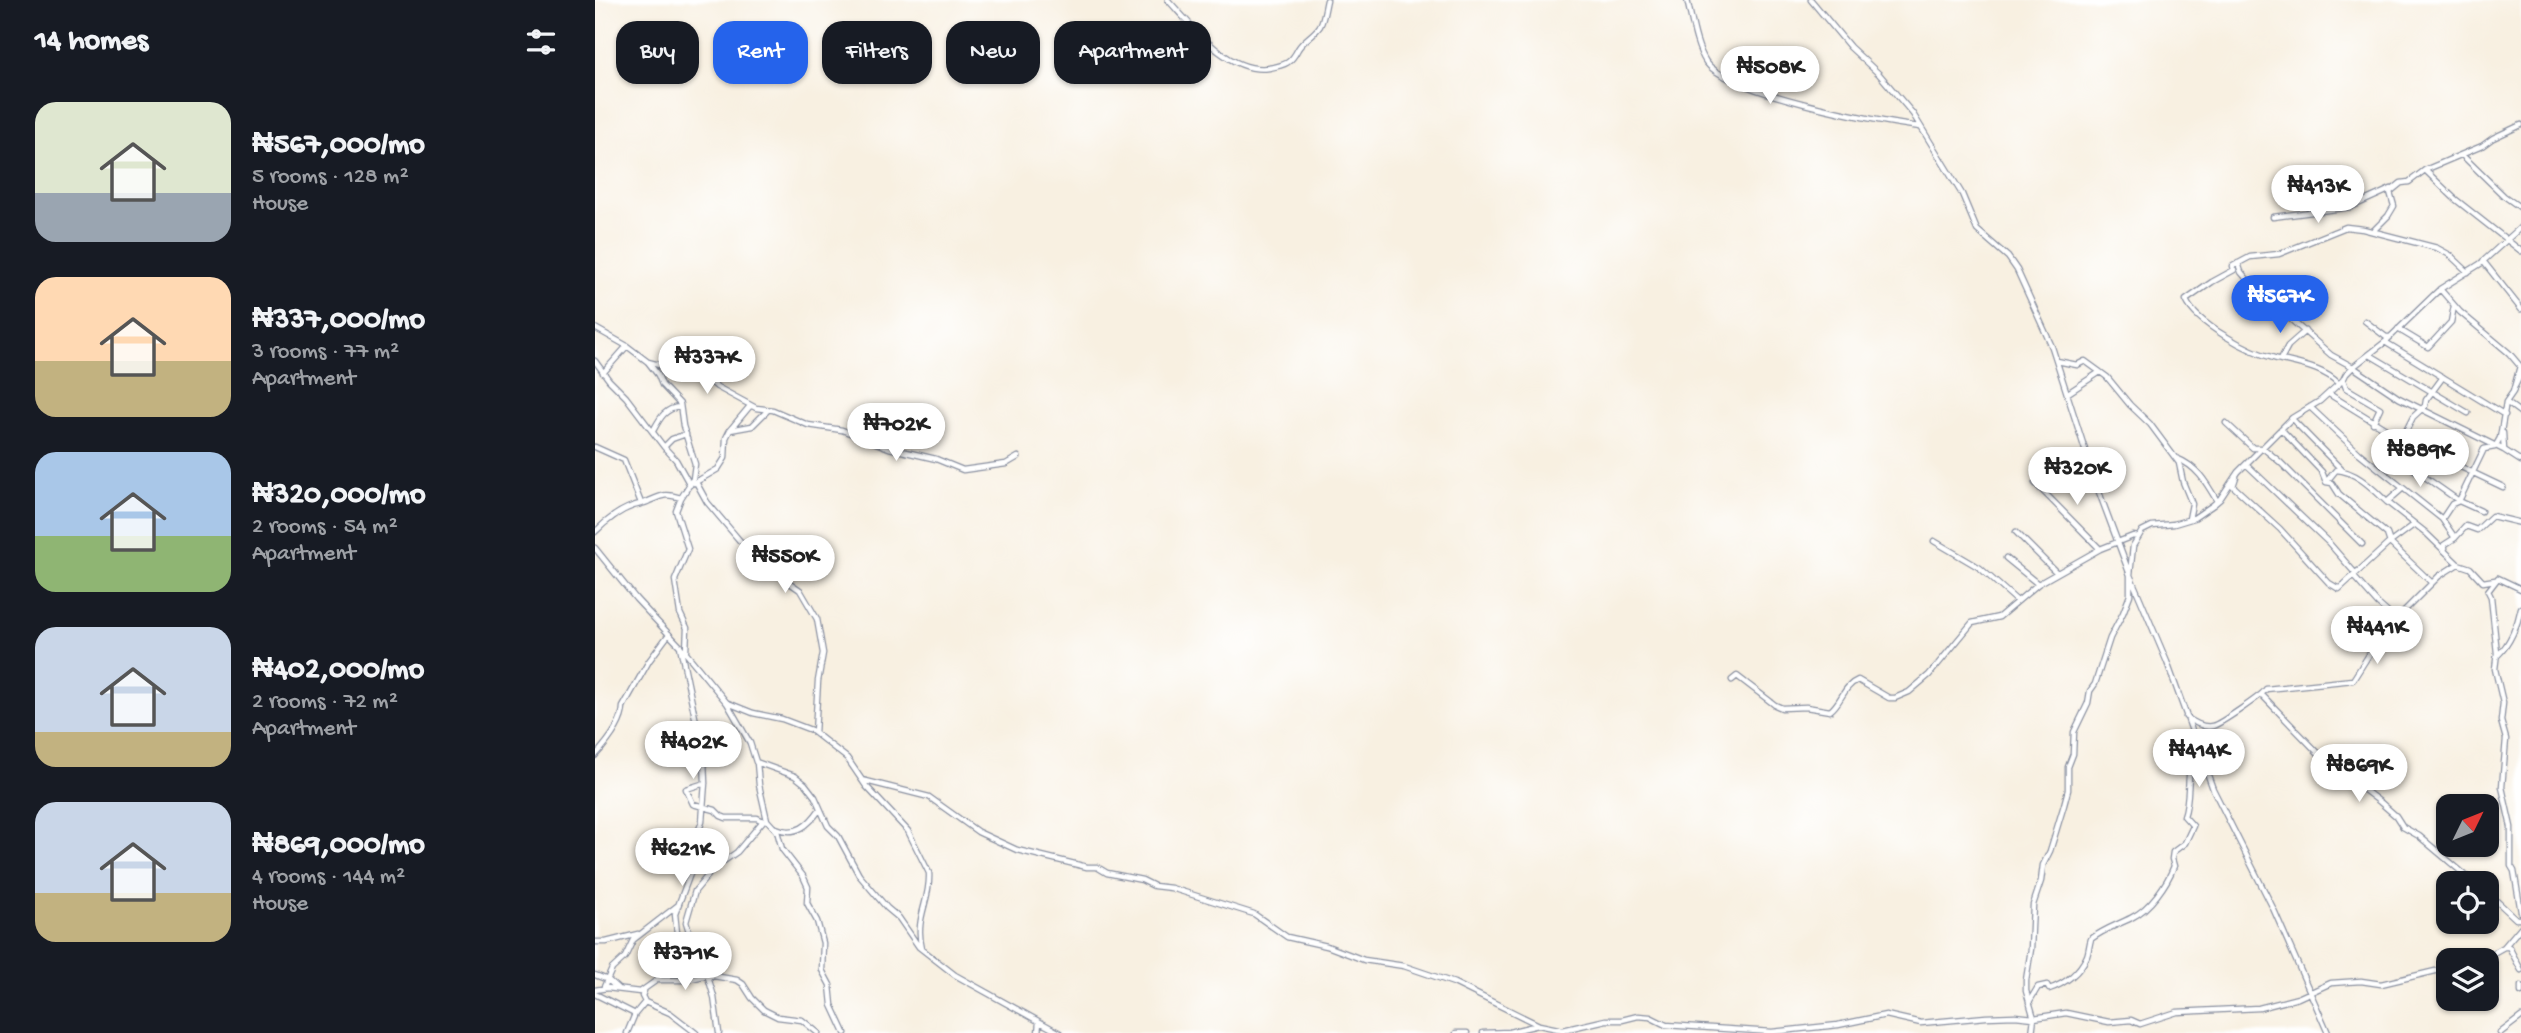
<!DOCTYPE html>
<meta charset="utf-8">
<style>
body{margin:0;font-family:"Gochi Hand",sans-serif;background:#242831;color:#f1f3f6;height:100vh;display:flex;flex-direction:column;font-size:26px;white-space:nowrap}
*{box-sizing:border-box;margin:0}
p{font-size:23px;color:#9ea1a6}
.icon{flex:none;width:38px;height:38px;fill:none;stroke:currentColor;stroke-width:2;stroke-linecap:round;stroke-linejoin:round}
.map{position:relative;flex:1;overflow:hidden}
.drawer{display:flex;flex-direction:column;background:#171b24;width:595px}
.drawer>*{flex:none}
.banner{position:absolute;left:21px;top:21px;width:665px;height:63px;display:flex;gap:14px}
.needle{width:46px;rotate:47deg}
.tools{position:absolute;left:1841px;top:794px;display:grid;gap:14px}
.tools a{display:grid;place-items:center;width:63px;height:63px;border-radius:14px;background:#171b24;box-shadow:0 2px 5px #0004;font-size:35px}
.price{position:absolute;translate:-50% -60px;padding:0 16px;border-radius:24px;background:#fff;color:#222;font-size:23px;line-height:46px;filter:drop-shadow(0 2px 4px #0008)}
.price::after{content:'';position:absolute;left:50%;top:42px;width:21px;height:16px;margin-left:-10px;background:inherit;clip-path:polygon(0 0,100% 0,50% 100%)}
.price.on{background:#2563eb;color:#fff}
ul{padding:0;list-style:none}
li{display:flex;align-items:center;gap:21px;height:175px;padding:0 35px}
li span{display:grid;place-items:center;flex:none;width:196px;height:140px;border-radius:21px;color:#555}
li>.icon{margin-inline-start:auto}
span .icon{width:84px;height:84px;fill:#fffc;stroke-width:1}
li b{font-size:30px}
h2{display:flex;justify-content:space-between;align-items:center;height:84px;padding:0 35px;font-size:30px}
.pill{padding:0 24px;border-radius:21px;background:#171b24;box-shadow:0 2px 5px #0004;font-size:24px;line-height:63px}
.pill.on{background:#2563eb;color:#fff}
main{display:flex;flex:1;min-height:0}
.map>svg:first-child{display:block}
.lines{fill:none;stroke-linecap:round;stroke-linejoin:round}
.street-casing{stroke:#8a90a0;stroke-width:7}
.street{stroke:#fff;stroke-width:4.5}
</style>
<main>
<section class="drawer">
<h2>14 homes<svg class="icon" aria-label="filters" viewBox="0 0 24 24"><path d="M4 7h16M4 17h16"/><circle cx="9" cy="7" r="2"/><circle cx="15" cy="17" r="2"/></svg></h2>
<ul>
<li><span style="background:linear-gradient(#dfe7d0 65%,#9aa5b1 0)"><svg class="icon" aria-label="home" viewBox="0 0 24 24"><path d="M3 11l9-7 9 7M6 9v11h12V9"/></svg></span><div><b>₦567,000/mo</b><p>5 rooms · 128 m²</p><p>House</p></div></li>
<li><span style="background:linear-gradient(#ffd9b3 60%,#c2b280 0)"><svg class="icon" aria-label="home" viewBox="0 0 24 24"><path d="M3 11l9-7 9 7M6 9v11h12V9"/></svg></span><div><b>₦337,000/mo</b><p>3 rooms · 77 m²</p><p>Apartment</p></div></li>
<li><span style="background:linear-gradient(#a9c7e8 60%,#8fb573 0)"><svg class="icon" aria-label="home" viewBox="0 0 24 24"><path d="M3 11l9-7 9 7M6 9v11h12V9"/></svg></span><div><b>₦320,000/mo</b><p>2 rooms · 54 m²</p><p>Apartment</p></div></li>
<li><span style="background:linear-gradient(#c9d6e8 75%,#c2b280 0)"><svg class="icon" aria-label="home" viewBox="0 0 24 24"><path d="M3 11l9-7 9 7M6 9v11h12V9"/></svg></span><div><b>₦402,000/mo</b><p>2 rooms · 72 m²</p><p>Apartment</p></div></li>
<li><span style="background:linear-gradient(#c9d6e8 65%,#c2b280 0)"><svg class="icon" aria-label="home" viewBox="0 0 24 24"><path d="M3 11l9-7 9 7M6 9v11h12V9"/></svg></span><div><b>₦869,000/mo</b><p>4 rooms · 144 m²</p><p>House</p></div></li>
</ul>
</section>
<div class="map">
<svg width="1926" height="1033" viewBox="0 0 1926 1033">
<rect width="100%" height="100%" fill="#fff"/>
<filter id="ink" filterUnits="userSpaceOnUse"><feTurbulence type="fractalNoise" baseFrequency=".0143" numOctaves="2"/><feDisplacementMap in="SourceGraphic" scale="14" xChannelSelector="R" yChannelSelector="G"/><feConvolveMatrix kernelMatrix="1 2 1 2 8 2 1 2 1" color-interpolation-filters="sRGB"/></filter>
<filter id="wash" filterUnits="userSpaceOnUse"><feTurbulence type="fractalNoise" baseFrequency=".00686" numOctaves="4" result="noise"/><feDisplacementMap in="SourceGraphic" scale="28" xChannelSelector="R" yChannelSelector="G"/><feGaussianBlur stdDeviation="1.57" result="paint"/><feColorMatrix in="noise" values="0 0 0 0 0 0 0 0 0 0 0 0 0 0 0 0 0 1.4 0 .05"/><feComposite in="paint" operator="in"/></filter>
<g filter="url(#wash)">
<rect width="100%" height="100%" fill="#f8f0e1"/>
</g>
<g filter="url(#ink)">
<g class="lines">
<defs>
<path id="street" d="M573 0C597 26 633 74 674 68 691 65 696 63 703 49 708 40 719 35 725 26 729 19 730 8 732 0
M1092 0C1097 19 1100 45 1111 62 1132 93 1285 122 1325 127
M1216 0 1255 47 1284 74 1318 114 1367 194 1382 230 1413 257 1422 270 1457 347 1501 484 1535 575V595L1528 613 1515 638 1500 684 1495 691 1493 703 1479 732 1478 754 1473 767V790L1469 805 1455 851 1448 865 1446 881 1438 905 1436 949 1431 980V991L1439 1018 1437 1033
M1867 155 1909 196 1926 208
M1830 170 1860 199 1926 251
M1678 217 1756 207 1796 189
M1778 231 1793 216 1799 206 1795 192 1806 183 1814 182 1830 170 1887 146 1898 138 1926 125
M1888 261 1926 309
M1643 263 1646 272 1657 285 1736 355 1758 367 1804 398 1909 450 1926 461
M1845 289 1865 312 1914 353 1925 366 1918 392 1911 402 1905 438 1900 447 1889 449 1864 501 1857 504 1847 519 1860 538
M1770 321 1791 337H1795
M0 328 32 346 53 362 63 375 67 385 85 404 88 426 100 464 98 479 86 498C71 493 68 495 54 501 49 504 43 504 38 506 23 511 11 521 0 532
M1803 329 1833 347 1856 322 1859 306
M1790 342 1910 415
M1775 355 1873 413
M1686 359 1693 346 1710 331
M0 361 14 380 31 397 69 447 77 439 91 434
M1462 361 1482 365 1490 361 1512 377 1535 405 1555 424 1584 463 1588 482 1597 504 1594 519
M53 362 76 368 92 375 109 376 122 387 161 408 178 410 213 425 247 430 294 448 341 459 368 470 411 464 423 457
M8 373 32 346
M1748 380 1751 388 1785 408 1778 423
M1744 384C1728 367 1701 364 1679 358 1655 352 1601 324 1591 300L1617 282 1639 270 1638 266 1655 257 1684 254 1751 227 1768 229 1842 248 1855 255 1873 272
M1920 386 1926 374
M1473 393 1505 372
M1734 394 1807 439 1908 487
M1911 402 1926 413
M1715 407 1764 453 1847 519
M1697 419 1747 470
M1631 423 1658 448H1668L1685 462 1767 544
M1686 429 1727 472 1731 482 1737 483 1744 494 1792 534 1795 543 1837 583
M135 430 157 426 172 411
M58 431C65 418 70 408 85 407
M1908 433 1909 450
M1807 439 1818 417 1830 406 1831 400 1848 377
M1820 446 1810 463 1864 501 1886 511
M0 447 29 460 46 503
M69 447 81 460 95 485
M1581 458C1602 466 1611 482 1622 501
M1651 464 1733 542 1760 573 1763 571
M1641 477 1638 486 1685 529 1734 583 1744 589 1793 544 1820 524
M1732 481 1741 470C1761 471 1778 489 1792 502
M101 482 112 502 145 541 174 563 192 581 205 590 222 619 228 653 223 681 220 733
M99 483 123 469 130 458 131 438 135 430 155 406
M1440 483 1505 549
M1808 488 1792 502 1830 532 1863 564 1875 568 1888 582 1900 580
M86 498 81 511 93 549 80 580 85 613 92 628 91 651
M1421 532 1462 573
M1339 541 1385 568 1421 600
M0 548 41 599 85 646 109 760 110 783 107 822 102 834 95 874 80 914 82 933 78 955 62 980 45 992 12 988 0 990
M1850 548 1849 545 1860 538 1871 526 1882 530 1897 516 1926 523
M1411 558 1443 584
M1759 577 1783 604 1800 619
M1903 578 1893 591 1896 597 1902 653 1900 669 1908 703 1906 721 1911 739 1907 787 1916 827V866L1919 871 1926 912
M1903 578 1926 589
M85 646 132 703 155 743 161 762 200 776 210 784 220 797 233 826 243 836 264 875 292 908 304 918 324 947 360 975 465 1033
M1903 655C1915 644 1923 624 1926 608
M1137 680 1142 676 1180 705 1187 708 1211 707 1235 711C1247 702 1248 686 1263 680L1294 698H1300L1314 692 1334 675 1377 623 1404 617 1443 584 1505 549 1538 536 1543 537
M1668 696 1730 760 1785 802 1801 816 1808 827 1824 836 1881 884
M133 703 158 713 187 719 216 730 252 758 271 786 313 831 334 873C336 901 319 917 327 949
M1591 717C1598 722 1608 728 1617 726 1624 725 1669 694 1671 689L1758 680 1789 631 1844 576 1863 564
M0 756C11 744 28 723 28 707L54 661 74 634
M162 763 164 785 172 820 182 831 187 849 208 876 213 887 212 903 222 921 228 943 227 970 235 985 237 1005 250 1033
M267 780 334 797 383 832 422 850 492 867H502L512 873 547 880 559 886 576 888 659 914 692 937 732 946 769 960 809 966 859 983 944 1025 968 1030 1011 1020H1027L1043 1016 1055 1017 1071 1025 1177 1032 1243 1025 1291 1015 1326 1023 1391 1017 1420 1016 1439 1018 1471 1013 1514 1022 1536 1020 1545 1024 1582 1012 1664 1008 1703 998 1736 983 1766 981 1786 984 1853 968
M110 783 91 789 98 804 120 810 126 816 131 818H162L168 821
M181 828C201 837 214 825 225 809
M1892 892 1921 919H1926
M0 942H11L43 934
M1909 947H1914L1926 970
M1884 961 1909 947 1926 927
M0 975 13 980 22 988
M62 980H91L113 975 142 980 148 984 157 998 169 1010 183 1017 207 1020 223 1033
M1926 986V992
M9 987 17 969 30 957 38 940 82 906
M49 991 47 996 50 1002 75 1013 101 1033
M0 994 40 1014
M1434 1002 1443 987 1452 985 1454 989C1470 984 1485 972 1492 956 1494 951 1494 945 1496 939 1509 929 1522 925 1536 918 1555 909 1572 884 1579 866L1577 859 1578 852 1590 843 1598 826 1589 816C1597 794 1589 768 1602 748
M32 1033 40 1014 50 1002
M124 1033 119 997 110 967 100 963 92 952 97 941 91 922 100 891 119 868 142 852 168 821
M443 1033 444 1022
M861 1033H872
M888 1033 914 1032 943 1025
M1733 1033 1678 908 1618 789 1572 662 1535 575 1538 546 1547 531 1557 526 1579 524 1599 518 1618 505 1625 499 1643 472 1697 418 1725 401 1748 380 1751 374 1758 367 1790 342 1845 289 1885 264 1926 227
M1905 1033 1926 1017"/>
</defs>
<use href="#street" class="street-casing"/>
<use href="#street" class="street"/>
</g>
</g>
</svg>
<div class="tools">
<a><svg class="needle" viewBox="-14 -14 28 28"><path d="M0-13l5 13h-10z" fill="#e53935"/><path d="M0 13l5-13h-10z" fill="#9ea1a6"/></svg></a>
<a><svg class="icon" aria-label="locate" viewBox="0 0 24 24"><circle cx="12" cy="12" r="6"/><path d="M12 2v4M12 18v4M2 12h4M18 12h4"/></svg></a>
<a><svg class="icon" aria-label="layers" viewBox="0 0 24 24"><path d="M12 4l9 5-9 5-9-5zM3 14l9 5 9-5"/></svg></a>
</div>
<b class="price" style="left:1175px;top:106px">₦508K</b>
<b class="price" style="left:1723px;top:225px">₦413K</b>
<b class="price on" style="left:1685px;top:335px">₦567K</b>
<b class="price" style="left:112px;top:396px">₦337K</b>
<b class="price" style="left:301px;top:463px">₦702K</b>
<b class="price" style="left:1825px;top:489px">₦889K</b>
<b class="price" style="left:1482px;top:507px">₦320K</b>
<b class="price" style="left:190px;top:595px">₦550K</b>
<b class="price" style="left:1782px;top:666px">₦441K</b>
<b class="price" style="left:98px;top:781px">₦402K</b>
<b class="price" style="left:1604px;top:789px">₦414K</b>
<b class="price" style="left:1764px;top:804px">₦869K</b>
<b class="price" style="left:87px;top:888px">₦621K</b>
<b class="price" style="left:90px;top:992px">₦371K</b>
<div class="banner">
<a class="pill">Buy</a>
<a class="pill on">Rent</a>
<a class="pill">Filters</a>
<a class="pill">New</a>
<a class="pill">Apartment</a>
</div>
</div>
</main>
